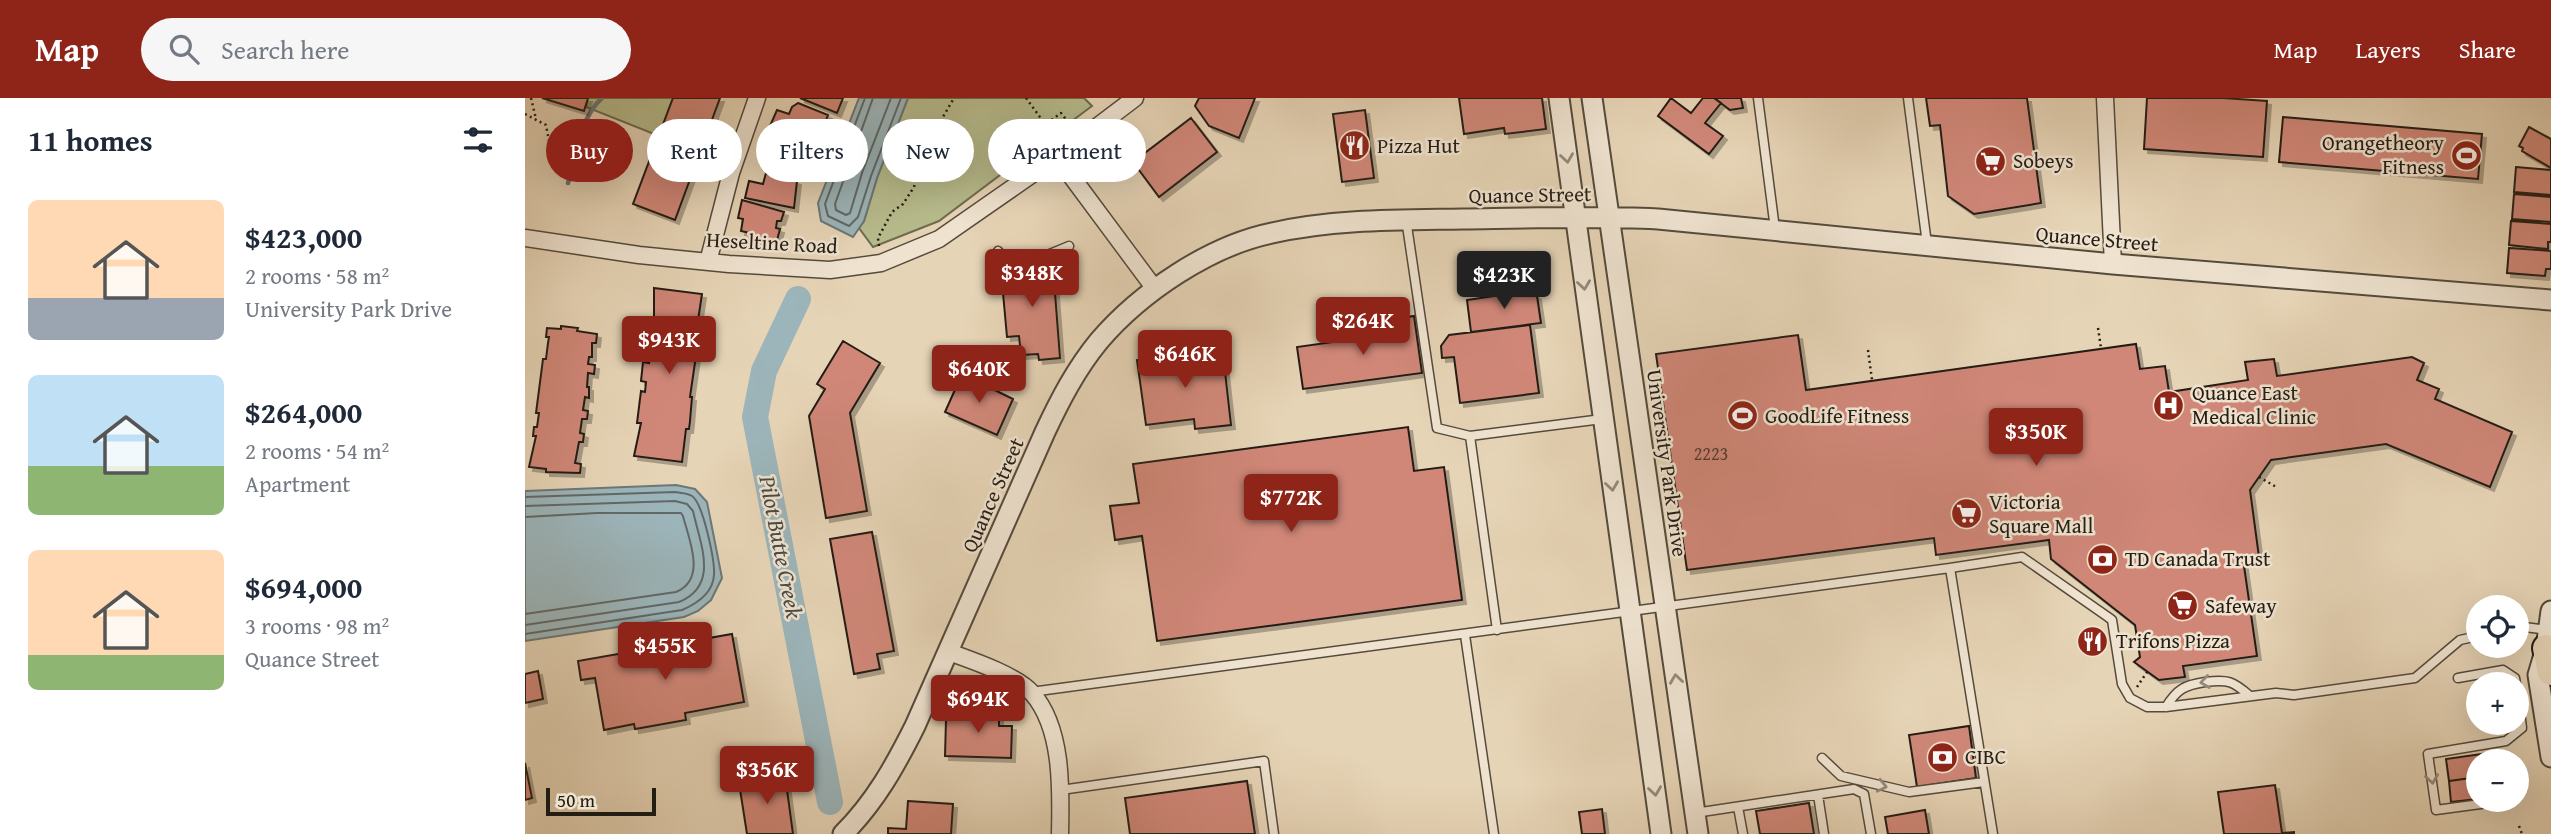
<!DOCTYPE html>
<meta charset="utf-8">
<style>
body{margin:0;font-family:"Gentium Book Plus",serif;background:#f6f6f7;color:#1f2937;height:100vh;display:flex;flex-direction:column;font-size:26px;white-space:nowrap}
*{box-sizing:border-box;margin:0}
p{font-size:23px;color:#747a83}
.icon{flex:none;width:38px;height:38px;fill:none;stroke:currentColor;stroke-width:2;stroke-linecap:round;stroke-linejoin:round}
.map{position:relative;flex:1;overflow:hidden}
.drawer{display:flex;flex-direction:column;background:#fff;width:525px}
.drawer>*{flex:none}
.hud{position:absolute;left:21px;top:21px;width:665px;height:63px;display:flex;gap:14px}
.buttons{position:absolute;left:1941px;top:497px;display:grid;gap:14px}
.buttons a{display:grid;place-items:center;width:63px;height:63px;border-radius:50%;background:#fff;box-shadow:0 7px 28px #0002;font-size:35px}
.scale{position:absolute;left:21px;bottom:18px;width:110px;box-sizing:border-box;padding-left:7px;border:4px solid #241d14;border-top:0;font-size:19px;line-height:24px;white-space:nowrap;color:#241d14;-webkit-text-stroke:5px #efe3d0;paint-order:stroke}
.price{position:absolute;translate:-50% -60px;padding:0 16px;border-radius:7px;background:#8f2418;color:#fff;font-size:23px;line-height:46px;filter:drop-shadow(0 2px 4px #0008)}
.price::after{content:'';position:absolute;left:50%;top:42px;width:21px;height:16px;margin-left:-10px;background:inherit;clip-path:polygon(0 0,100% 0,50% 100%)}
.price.current{background:#222;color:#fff}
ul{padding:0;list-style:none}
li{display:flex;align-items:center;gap:21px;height:175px;padding:0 28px}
li span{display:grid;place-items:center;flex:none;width:196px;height:140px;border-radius:10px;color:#555}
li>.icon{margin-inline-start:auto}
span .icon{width:84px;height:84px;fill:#fffc;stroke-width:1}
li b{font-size:30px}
h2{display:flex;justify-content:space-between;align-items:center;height:84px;padding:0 28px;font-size:30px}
.pill{padding:0 24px;border-radius:32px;background:#fff;box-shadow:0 7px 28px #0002;font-size:24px;line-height:63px}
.pill.current{background:#8f2418;color:#fff}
header{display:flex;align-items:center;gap:42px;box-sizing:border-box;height:98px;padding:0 35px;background:#8f2418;color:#fff}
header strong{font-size:33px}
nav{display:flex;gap:38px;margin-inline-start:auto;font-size:24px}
.search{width:490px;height:63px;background:#f6f6f7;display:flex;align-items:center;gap:18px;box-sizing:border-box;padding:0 24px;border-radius:38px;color:#747a83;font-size:26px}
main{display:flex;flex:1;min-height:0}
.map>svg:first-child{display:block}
.green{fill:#b7bc8d;stroke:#6e6c50;stroke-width:2}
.water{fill:#9cb5ba;stroke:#6c7878;stroke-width:2}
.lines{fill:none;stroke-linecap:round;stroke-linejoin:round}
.shore{stroke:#606967;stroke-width:2}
.stream{stroke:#6c7878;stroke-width:4.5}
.river{stroke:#9cb5ba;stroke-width:26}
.building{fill:#d08778;stroke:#241d14;stroke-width:2;filter:url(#shadow)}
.service-casing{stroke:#544b3c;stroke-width:11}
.minor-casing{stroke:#544b3c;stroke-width:19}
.tertiary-casing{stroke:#544b3c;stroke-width:23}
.trunk-casing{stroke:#241d14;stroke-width:30}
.path{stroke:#241d14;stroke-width:2.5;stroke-dasharray:2 3.5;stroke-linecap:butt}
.service{stroke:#efe3d0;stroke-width:8}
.minor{stroke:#efe3d0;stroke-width:16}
.tertiary{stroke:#efe3d0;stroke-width:19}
.trunk{stroke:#e6d4b6;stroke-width:26}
.oneway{stroke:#948a7b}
.labels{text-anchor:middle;stroke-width:5;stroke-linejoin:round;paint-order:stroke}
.number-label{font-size:18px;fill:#4f382d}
.poi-label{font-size:21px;fill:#241d14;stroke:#efe3d0;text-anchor:start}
.street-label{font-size:21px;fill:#241d14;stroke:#efe3d0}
.water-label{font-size:23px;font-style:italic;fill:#484b46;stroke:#efe3d0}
</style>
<header>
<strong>Map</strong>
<div class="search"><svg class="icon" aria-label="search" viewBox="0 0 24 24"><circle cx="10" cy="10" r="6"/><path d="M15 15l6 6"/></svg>Search here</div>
<nav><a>Map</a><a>Layers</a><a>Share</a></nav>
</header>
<main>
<section class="drawer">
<h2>11 homes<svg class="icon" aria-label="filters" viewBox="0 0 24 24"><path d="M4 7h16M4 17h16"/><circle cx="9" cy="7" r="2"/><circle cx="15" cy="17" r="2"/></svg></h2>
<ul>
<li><span style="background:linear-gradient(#ffd9b3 70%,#9aa5b1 0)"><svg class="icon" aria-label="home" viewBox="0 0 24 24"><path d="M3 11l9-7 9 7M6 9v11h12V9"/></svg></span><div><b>$423,000</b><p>2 rooms · 58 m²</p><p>University Park Drive</p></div></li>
<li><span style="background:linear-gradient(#bfe0f5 65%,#8fb573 0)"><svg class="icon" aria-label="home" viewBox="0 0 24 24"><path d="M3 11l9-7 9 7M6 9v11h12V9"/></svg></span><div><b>$264,000</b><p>2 rooms · 54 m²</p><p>Apartment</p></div></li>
<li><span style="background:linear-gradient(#ffd9b3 75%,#8fb573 0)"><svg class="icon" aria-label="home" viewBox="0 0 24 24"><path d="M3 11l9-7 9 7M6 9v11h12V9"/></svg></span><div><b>$694,000</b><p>3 rooms · 98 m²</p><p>Quance Street</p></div></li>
</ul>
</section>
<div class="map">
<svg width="2026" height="736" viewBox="0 0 2026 736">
<defs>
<filter id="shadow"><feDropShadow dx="4" dy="4" stdDeviation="0" flood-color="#0004"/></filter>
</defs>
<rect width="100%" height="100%" fill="#e6d4b6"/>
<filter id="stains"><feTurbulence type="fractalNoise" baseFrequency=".00286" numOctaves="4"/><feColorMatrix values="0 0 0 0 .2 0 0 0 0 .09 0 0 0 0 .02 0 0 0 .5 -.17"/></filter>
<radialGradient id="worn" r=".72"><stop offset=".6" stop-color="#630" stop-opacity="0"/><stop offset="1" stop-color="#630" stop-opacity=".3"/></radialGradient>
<path class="green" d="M63 0H148L134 38 61 9Z
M383 0H559L567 8 414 123 348 149 334 130 339 123 352 80Z"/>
<path class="water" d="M334 0H383L352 80 339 123 328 139 296 123 293 105Z
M151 387 170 391 182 404 197 480 186 502 173 513 159 519 0 543V393Z"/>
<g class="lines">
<path class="shore" d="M340 0 300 106 303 118 324 128 333 119 346 78 376 0
M348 0 310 106 311 112 321 117 325 115 337 75 366 0
M0 399 150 394C155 395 163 395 167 398 178 405 190 463 189 477 188 495 171 506 157 512L0 536
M0 408 150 403 162 406 168 413C175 446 195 487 154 504L0 527
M0 419 72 415H156L158 418C164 442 182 481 151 494L0 516"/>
<path class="stream" d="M43 85C51 58 55 19 77 0"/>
<path class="river" d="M273 201 239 273 230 319 305 704"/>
</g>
<path class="building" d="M17 0H63L59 13Z
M148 0H195L150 122 108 106Z
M275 0H318L312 15Z
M674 0H730L714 40 684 28 670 8Z
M934 0H1017L1021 31 980 36 979 30 939 36Z
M1146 0 1166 15 1178 0H1189L1196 5 1180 25 1198 38 1184 56 1133 18Z
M1189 0H1216L1218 10 1205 12Z
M1401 0H1502L1516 105 1449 116 1423 98 1415 27 1405 28Z
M1622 0H1698L1742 3 1738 59 1619 51Z
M273 5 303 17 296 35 299 36 294 47 245 28 252 12 264 16 267 9Z
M840 12 849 80 817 84 808 16Z
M1758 19 1957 36 1953 81 1754 64Z
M666 20 692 54 634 99 608 64Z
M2004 29 2026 41V70L1997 53 1998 50 1994 48Z
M244 32 284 49 273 78 237 64 244 50 238 48Z
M1991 69 2026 72V97L1989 94Z
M241 75 272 83 269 110 220 100 224 83 238 86Z
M1989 96 2026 99V124L1987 121Z
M217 102 259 114 256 123H252L251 130 255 131 251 146 231 143 224 140 225 135 216 133 218 121 213 120Z
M1986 123 2026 126V144H2023V151L1984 147Z
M1984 150 2026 153V171H2021L2020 178 1982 175Z
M497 159V166L517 165 518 170 528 169 535 260 514 262 513 256 496 257 494 238 482 239 477 184 487 177 485 160Z
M129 190 177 196 172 229 175 230 165 299H167L165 323 164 331H161L157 364 109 358 116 325H112L116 293 120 294 121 284 116 283 118 264 124 265 125 256 121 255 124 223 129 224Z
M1003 193 1012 198 1016 225 946 234 942 202Z
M889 218 897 275 778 291 772 249 865 236 863 222Z
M1005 227 1014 295 935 305 929 259 917 260 916 248 924 237Z
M36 228 53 230 52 233 72 236 71 245H67V259H64L63 266 70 267 69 276 63 275 62 289H64V300L60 299 58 312 63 313 62 321H57L55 335 59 336 58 344H54L51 360 50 365 56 366 55 375 21 374V371L4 369 11 338H8L9 329H12L14 315H11L18 261H21L23 245 24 239H21L22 230 36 231Z
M1273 237 1281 292 1611 246 1615 271 1640 268 1644 294 1723 282 1720 264 1749 261 1752 278 1887 259 1899 265 1892 282 1914 291 1910 301 1987 334 1965 389 1861 346 1746 362 1725 392 1734 459 1718 461 1732 558 1658 568 1660 579 1634 582 1609 564 1615 559 1610 527 1526 461 1524 442 1411 457 1409 440 1162 472 1131 256Z
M318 243 355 265 325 315 342 413 301 420 284 318 300 291 292 286Z
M680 253 699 265 706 327 670 331 669 321 621 327 612 262Z
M437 276 488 301 472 337 420 314Z
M883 329 889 373 919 369 937 502 632 543 617 438 590 442 585 408 614 405 608 366Z
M347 434 369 553 352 556 355 571 329 576 305 441Z
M207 536 219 604 160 615 161 622 110 631 109 626 79 632 70 580 56 582 53 563Z
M13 573 18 601 0 605V576Z
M428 612 474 613V628H487L486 660 420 658 421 622H428Z
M1444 628 1451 680 1392 689 1384 637Z
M1978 653 1979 663H1953V679L1924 683 1921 661Z
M0 665 7 700 0 702Z
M260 677 268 736H222L214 685Z
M1953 679V701L1926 704 1924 683Z
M722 683 730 736H605L600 700Z
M1750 687 1757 735 1769 734V736H1699L1693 694Z
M383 703 428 706 426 736H363V730L381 731Z
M1284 705 1289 736H1235L1231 713Z
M1077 711 1080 736H1057L1054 714Z
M1400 712 1404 736H1363L1360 719Z"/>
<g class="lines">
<defs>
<path id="service" d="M1233 0 1250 131
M1383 0 1402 146
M881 121 912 330 945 338 1077 321
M473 153 481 163 485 164
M497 163 510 162 544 148
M945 338 972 532
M1425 470 1497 459 1583 519 1587 522 1597 586 1605 600 1622 609H1641L1751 595 1769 597 1890 580 1935 542 1953 538
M1992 528 2023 532
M940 537 969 736
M1933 580 1978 572 1990 580 1991 586
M506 594 1425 470 1468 736
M1641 609C1652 591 1660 587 1680 584 1703 581 1708 583 1725 598
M1297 660 1316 678 1384 694 1459 684
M536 692 739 663 749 736
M1293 697 1299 736
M1985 702 1911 712 1903 656 1981 643 1997 630 1992 589
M1213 709 1218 736
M1170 715 1329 691 1339 696 1346 736"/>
<path id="minor" d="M1580 0 1588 166
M532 59 630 191
M0 140 114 157 204 166 305 172 356 165 414 141 532 59 610 0
M183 164 206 75 232 0
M424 554C446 562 491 577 507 595 538 630 536 692 535 736"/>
<path id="tertiary" d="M1034 0 1136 736
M1067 0 1173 736
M2026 513 2021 550 2013 577 2026 659
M318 736C350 704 370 668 390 628L520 334C535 302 551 271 574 243 615 195 684 148 747 135 809 121 874 122 937 121 1002 120 1067 118 1133 121L1588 166 2026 202"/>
<path id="trunk" d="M2021 550 2026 574"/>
</defs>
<use href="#service" class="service-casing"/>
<use href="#minor" class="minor-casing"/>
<use href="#tertiary" class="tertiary-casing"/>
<use href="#trunk" class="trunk-casing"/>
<path class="path" d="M6 0 11 21
M501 0 520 26
M0 16 21 27 24 43 37 46 45 33 84 48
M515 52 505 38 536 15 548 30
M354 148 353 140 367 114 378 106 389 89 401 48 429 0
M1573 230 1576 250
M1343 252 1347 282
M1734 379 1753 390
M1612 589 1622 574
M1994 728 1997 736"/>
<use href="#service" class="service"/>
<use href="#minor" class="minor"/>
<use href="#tertiary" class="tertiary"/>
<use href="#trunk" class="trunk"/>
</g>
<defs><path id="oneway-chevron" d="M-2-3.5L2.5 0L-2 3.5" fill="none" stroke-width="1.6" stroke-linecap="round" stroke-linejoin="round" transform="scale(1.75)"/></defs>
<g class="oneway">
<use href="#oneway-chevron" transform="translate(1042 60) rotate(82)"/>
<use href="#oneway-chevron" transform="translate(1059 187) rotate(82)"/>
<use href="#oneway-chevron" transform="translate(1087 388) rotate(82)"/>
<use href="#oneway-chevron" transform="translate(1151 581) rotate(-98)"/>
<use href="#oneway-chevron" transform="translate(1680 584) rotate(172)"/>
<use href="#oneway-chevron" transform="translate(1907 681) rotate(82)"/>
<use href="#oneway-chevron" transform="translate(1357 688) rotate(13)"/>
<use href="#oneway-chevron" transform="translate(1130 693) rotate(82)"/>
</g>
<defs>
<symbol id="restaurant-disc" viewBox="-11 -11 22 22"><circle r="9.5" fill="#8f2418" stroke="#efe3d0"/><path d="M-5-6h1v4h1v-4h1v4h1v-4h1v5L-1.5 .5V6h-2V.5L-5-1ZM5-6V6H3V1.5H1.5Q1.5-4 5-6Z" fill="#fff"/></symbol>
<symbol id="stadium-disc" viewBox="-11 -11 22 22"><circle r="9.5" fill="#8f2418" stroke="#efe3d0"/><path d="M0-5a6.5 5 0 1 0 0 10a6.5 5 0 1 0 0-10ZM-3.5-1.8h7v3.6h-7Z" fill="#fff"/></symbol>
<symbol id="supermarket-disc" viewBox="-11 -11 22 22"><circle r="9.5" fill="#8f2418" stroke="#efe3d0"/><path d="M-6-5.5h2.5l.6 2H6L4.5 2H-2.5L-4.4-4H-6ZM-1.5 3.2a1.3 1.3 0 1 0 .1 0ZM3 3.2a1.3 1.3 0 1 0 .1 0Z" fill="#fff"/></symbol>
<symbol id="hospital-disc" viewBox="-11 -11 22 22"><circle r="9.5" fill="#8f2418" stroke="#efe3d0"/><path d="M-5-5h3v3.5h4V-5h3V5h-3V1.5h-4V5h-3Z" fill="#fff"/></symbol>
<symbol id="bank-disc" viewBox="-11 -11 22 22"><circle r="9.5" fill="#8f2418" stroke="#efe3d0"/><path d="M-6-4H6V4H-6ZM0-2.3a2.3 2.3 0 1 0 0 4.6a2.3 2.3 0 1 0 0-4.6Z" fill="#fff"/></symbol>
</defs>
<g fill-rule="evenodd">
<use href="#restaurant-disc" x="812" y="30" width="35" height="35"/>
<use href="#stadium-disc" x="1924" y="40" width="35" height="35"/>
<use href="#supermarket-disc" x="1448" y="46" width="35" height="35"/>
<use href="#hospital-disc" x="1626" y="290" width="35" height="35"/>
<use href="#stadium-disc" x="1200" y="300" width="35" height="35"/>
<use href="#supermarket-disc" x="1424" y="398" width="35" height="35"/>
<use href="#bank-disc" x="1560" y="444" width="35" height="35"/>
<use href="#supermarket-disc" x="1640" y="490" width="35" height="35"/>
<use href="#restaurant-disc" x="1550" y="526" width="35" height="35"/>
<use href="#bank-disc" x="1400" y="642" width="35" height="35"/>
</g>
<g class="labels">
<g class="number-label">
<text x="1186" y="362">2223</text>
</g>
<g class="poi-label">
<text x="1919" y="52" text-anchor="end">Orangetheory<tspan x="1919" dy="24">Fitness</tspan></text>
<text x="852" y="55">Pizza Hut</text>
<text x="1488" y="70">Sobeys</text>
<text x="1667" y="302">Quance East<tspan x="1667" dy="24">Medical Clinic</tspan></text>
<text x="1240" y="325">GoodLife Fitness</text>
<text x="1464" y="411">Victoria<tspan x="1464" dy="24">Square Mall</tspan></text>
<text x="1600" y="468">TD Canada Trust</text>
<text x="1680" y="515">Safeway</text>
<text x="1591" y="550">Trifons Pizza</text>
<text x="1440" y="666">CIBC</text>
</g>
<g class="street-label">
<text transform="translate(1005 97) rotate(-1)" y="7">Quance Street</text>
<text transform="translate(1572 141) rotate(5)" y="7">Quance Street</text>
<text transform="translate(247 145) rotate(3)" y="7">Heseltine Road</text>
<text transform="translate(1142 365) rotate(82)" y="7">University Park Drive</text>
<text transform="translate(468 397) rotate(-66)" y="7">Quance Street</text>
</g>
<g class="water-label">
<text transform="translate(256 449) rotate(79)" y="8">Pilot Butte Creek</text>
</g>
</g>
<rect width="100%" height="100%" filter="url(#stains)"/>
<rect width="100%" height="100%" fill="url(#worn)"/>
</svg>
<div class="buttons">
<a><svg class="icon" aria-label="locate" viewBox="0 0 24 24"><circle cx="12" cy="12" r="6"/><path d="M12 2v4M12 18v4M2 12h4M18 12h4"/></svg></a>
<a>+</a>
<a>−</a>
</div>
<div class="scale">50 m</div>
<b class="price" style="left:507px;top:211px">$348K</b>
<b class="price current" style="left:979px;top:213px">$423K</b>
<b class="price" style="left:838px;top:259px">$264K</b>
<b class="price" style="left:144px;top:278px">$943K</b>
<b class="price" style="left:660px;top:292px">$646K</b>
<b class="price" style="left:454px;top:307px">$640K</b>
<b class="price" style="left:1511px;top:370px">$350K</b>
<b class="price" style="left:766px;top:436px">$772K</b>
<b class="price" style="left:140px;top:584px">$455K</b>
<b class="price" style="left:453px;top:637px">$694K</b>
<b class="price" style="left:242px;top:708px">$356K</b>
<div class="hud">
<a class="pill current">Buy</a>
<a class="pill">Rent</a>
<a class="pill">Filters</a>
<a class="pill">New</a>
<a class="pill">Apartment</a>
</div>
</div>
</main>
